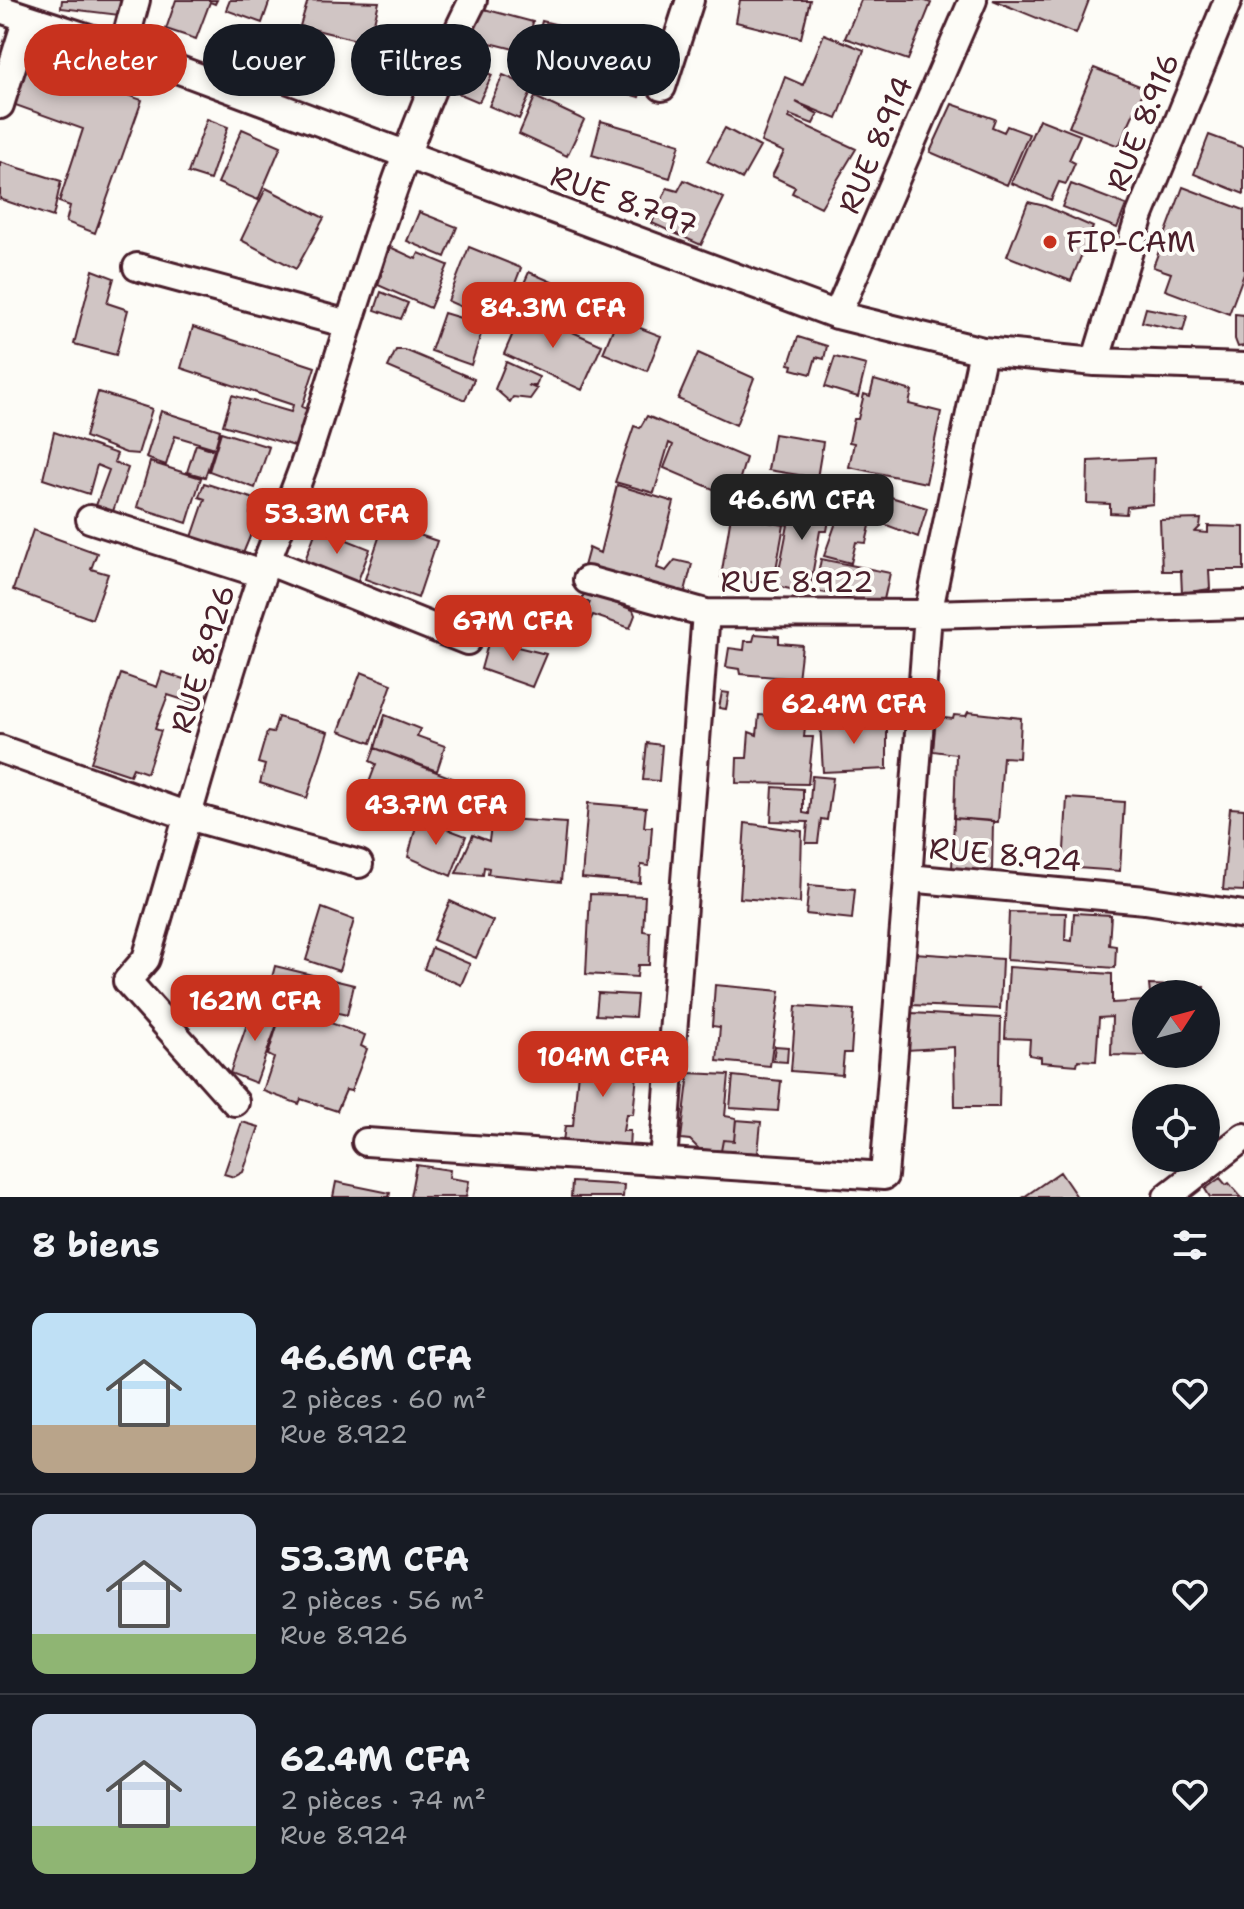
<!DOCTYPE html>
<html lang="fr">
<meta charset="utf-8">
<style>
body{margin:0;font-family:"Shantell Sans",sans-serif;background:#20242c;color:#f1f3f6;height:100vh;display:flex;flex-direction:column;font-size:30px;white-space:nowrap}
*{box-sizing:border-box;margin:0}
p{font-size:26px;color:#9ea1a6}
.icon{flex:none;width:44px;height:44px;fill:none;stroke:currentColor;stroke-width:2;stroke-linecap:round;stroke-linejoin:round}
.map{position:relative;height:1197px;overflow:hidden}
.side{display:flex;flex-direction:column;background:#171b24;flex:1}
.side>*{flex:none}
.banner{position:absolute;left:24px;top:24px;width:800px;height:72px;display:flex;gap:16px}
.needle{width:52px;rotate:54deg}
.controls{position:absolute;left:1132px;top:980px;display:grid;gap:16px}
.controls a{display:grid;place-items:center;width:88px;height:88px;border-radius:50%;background:#171b24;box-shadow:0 4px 12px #0003;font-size:40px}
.price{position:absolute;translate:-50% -68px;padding:0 18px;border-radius:16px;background:#c8321e;color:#fff;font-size:26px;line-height:52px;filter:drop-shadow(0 2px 4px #0008)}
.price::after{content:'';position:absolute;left:50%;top:48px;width:24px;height:18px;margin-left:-12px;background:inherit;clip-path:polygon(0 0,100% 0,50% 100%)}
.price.current{background:#222;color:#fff}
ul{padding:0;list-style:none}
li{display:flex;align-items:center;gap:24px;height:200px;padding:0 32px}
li+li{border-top:2px solid #363941}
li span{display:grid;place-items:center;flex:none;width:224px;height:160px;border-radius:16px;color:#555}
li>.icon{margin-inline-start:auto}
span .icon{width:96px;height:96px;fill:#fffc;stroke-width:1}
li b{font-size:34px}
h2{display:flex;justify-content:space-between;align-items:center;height:96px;padding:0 32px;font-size:34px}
.chip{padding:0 28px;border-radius:36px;background:#171b24;box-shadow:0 4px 12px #0003;font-size:28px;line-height:72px}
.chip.current{background:#c8321e;color:#fff}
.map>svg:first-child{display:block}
.building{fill:#d0c5c4;stroke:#4a1f2b;stroke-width:2}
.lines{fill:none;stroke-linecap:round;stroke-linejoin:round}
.street-casing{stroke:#4a1f2b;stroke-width:32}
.street{stroke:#fdfcf7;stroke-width:26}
.poi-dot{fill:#c8321e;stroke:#fdfcf7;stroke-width:3}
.labels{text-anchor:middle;stroke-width:8;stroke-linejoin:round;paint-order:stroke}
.street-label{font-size:30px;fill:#4a1f2b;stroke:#fdfcf7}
.poi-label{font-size:30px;fill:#4a1f2b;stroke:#fdfcf7;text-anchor:start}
</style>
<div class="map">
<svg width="1244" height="1197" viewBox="0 0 1244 1197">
<rect width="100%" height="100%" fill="#fdfcf7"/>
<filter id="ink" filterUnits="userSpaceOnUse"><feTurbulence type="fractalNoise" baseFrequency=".0125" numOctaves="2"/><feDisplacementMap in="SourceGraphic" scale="16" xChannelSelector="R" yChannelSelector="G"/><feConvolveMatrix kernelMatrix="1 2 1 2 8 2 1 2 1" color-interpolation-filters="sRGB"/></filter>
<g filter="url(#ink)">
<path class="building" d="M62 0H121L119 15 61 8Z
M176 0H217L215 4 210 2 196 39 166 29Z
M230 0H270L262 23 226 10Z
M308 0 379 2 369 43 300 26Z
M740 0H810L801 38 736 22Z
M861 0H923L931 3 908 60 845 38Z
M993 0H1089L1076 34Z
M473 6 533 22 526 52 466 37Z
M542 21 610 37 598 84 530 67Z
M618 34 656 44 639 97 604 87Z
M824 34 864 50 837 119 796 102 818 114 813 124 790 115 789 118 856 149 821 207 792 193 795 187 772 176 784 152 761 142 785 77 803 85Z
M395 40 438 60 427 85 385 66Z
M46 57 45 67 142 100 95 233 66 222 70 206 59 202 83 129 7 102 17 72Z
M451 57 492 75 479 102 439 85Z
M1094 68 1145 88 1119 146 1069 127Z
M503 75 533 88 519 119 489 106Z
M535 97 584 120 567 156 519 134Z
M952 104 995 119 992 127 1004 132 1007 126 1029 134 1007 185 930 152Z
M207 119 228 127 210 180 188 173Z
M1039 119 1080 135 1069 160 1075 163 1066 184 1059 182 1051 200 1011 183Z
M601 121 680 144 670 178 592 155Z
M725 128 760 147 742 179 707 161Z
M242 129 281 146 258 200 218 183Z
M1209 135 1244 148V194L1194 174Z
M0 162 61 181 53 217 0 199Z
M684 180 724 198 701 245 652 223 667 188 678 191Z
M1071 184 1126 205 1117 228 1062 207Z
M1183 187 1244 210V274L1229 314 1165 290 1171 273 1153 267Z
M266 188 324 218 296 269 241 240Z
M1028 202 1045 206 1093 227 1071 281 1007 256Z
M419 212 457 227 445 257 407 241Z
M390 247 416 259 419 253 448 265 430 308 378 285Z
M469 247 521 268 505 309 478 299 473 312 448 301Z
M93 270 114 278 107 303 128 310 116 355 74 344Z
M529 272 559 285 544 317 515 303Z
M381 292 408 303 401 319 375 310Z
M1146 308 1187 316 1183 331 1142 322Z
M523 310 602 345 582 390 504 354Z
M444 313 484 325 471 365 431 351Z
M1235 314 1244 315V346L1238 347 1235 339Z
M617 319 661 336 647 371 603 353Z
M193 327 315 367 302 407 312 411 298 447 223 425 232 395 291 412 293 405 181 368Z
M798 337 827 346 824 359 816 357 811 374 792 369 793 365 789 364Z
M396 350H405L474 379 465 400 388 367Z
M698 353 754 378 736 425 678 399Z
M835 357 866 365 858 397 825 387Z
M506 362 539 377 536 386 528 385 537 389 530 399 513 397 510 402 495 389Z
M874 380 912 391 909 404 941 412 926 483 849 467 854 443 849 442 854 419H858L864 394 870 396Z
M98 392 152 409 138 454 126 453 85 437Z
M161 411 220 430 215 448 175 436 166 465 146 458Z
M647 416 746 458 734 498 664 468 673 445 669 443 654 493 615 482 634 426 640 428Z
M54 432 117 454 114 462 128 468 111 517 94 511 109 470 97 465 89 494 43 479Z
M221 432 269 447 255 488 209 471Z
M774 434 823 442 817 478 768 470Z
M196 444 214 450 205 477 187 472Z
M1154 458 1153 504 1127 507 1126 514 1110 513V504L1087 503 1088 461Z
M150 462 201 478 187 523 137 507Z
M841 482 927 508 918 537 881 523 883 516 873 513 866 543 856 542 851 563 824 556 839 514 834 512Z
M204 483 254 499 250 514 258 517 242 556 190 543 205 499 199 497Z
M617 485 674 502 657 568 666 571 675 560 692 564 683 599 583 570 589 548 600 553Z
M790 497 832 503 827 531H820L809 593 776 586 788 525 784 524Z
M731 515 784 525 773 586 721 577Z
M1201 519 1200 527 1195 532 1208 533V526L1244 527V570H1209L1210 589 1182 593 1181 571H1162L1160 520Z
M384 523 437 541 418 598 365 579Z
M317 528 370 549 357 583 304 563Z
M33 530 97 553 91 569 108 574 92 619 13 590Z
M821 559 890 573 883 604 815 591Z
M586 592 633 610 635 615 630 628 593 615 591 619 584 616 590 602H583L580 610 576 606Z
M755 634 779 636V643L802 645 798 679 740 674 739 669 726 667 729 648 744 650 745 641H753Z
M489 640 546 654 532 687 481 669Z
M162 672 202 685 196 704 168 695 155 729 161 731 147 773 133 768 130 775 91 762 121 674 157 687Z
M361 672 392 684 371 743 339 731Z
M722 692 729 693 726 709 719 708Z
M968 712 1021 718 1019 758 1003 757 998 822 954 818 956 754 933 751 936 717 953 719 954 715 966 716Z
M385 715 420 729 417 736 445 746 437 771 375 748Z
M759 715 806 718 804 737H813L808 784 736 783 737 758H747L749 732 757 735Z
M278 717 328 732 307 798 260 783 265 765 258 763 267 732 273 733Z
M887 720V769L823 772 820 722Z
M647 743 662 745 659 781 643 780Z
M375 748 488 792 482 806 476 803 466 827 367 788 376 764 370 761Z
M812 776 833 778 827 820 821 819 818 843H806L808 822 771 821 773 787 803 789V813L809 814Z
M1067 798 1124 802 1120 871 1063 867Z
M588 803 646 808 644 827H652L649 866 641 865 640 883 582 878Z
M1230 808 1244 809V891L1223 890Z
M418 818 466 836 451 876 408 857Z
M492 818 566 823 561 882 488 874 489 868 484 867 483 875 456 873 473 835 489 841Z
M954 818 993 821 992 872 952 869Z
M745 823 802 831 800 903 740 898Z
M809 885 855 889 852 919 806 914Z
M590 894 645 896 643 931 650 932 649 965H638L637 977 586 974Z
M450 901 493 921 476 958 433 940Z
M322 908 354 920 339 971 306 960Z
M1009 912 1066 913 1065 940 1072 941 1074 913 1111 915 1109 945 1116 946 1115 968 1007 960Z
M432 948 470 964 461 985 424 969Z
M914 953 1002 959 1000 1009 911 1005Z
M275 966 354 985 347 1015 287 1001 285 1007 365 1035 361 1046 367 1049 351 1091 346 1090 337 1111 301 1099 299 1104 263 1091 274 1058 268 1055 281 1013 264 1008Z
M1009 967 1112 974V1003L1146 1001 1145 1056 1111 1055 1112 1017 1099 1018 1096 1061 1078 1060 1077 1065 1041 1062V1057L1029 1055 1030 1039 1005 1038Z
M715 985 780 991 770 1066 717 1061 720 1027 712 1026Z
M1149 985 1204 987 1203 994H1150Z
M598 993 637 995 635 1017 596 1015Z
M254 1004 281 1013 256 1083 230 1073Z
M796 1006 854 1010 851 1053H844L842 1075 791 1071Z
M912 1013 1001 1018 999 1107H955L954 1047 907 1050Z
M775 1046 788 1047 787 1062 773 1061Z
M580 1049 639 1055 633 1114H626L623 1131H630L629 1148 563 1142 565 1126H573Z
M689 1073 729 1075 725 1116 736 1118 734 1141 723 1140 721 1151 699 1149 690 1140 681 1139Z
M733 1076 781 1081 778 1111 730 1108Z
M736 1120 761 1122 758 1153 721 1151 723 1140 734 1141Z
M242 1122 259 1127 243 1172 234 1177 224 1174Z
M416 1165 450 1170 449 1178 469 1181 466 1197H410Z
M1060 1172 1077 1197H1024Z
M1220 1178 1226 1185 1229 1183 1241 1197H1210L1205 1189Z
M336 1182 390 1193 389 1197H333Z
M572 1182 624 1185 623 1197H571Z"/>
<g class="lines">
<defs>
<path id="street" d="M0 9 123 49 837 315 983 351 1095 362 1244 367
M123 49 136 0
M662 87 690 0
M0 105 27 18
M137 267 348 324
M837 315 973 0
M983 351 928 614 908 878 1145 900 1244 915
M1095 362 1140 215 1228 0
M90 519 262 574
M267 561 467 641
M587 580 706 613 928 614 1244 605
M0 749 188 816 359 864
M235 1102 127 981 146 959C184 831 219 701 262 575 277 531 297 489 311 444 359 295 402 140 473 0
M366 1142 884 1176 908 878
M663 1161 706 613
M1167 1197 1244 1137"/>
</defs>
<use href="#street" class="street-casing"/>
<use href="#street" class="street"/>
</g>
</g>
<circle class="poi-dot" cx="1050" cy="242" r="8"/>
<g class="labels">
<g class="street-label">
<text transform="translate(1143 122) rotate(-68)" y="10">RUE 8.916</text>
<text transform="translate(876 145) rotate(-67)" y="10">RUE 8.914</text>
<text transform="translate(624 201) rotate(20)" y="10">RUE 8.797</text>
<text x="797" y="592">RUE 8.922</text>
<text transform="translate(203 659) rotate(-73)" y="10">RUE 8.926</text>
<text transform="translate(1005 855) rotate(5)" y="10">RUE 8.924</text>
</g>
<g class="poi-label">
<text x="1066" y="252">FIP-CAM</text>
</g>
</g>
</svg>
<div class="controls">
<a><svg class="needle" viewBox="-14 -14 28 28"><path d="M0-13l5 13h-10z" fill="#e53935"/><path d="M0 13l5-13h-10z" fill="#9ea1a6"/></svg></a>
<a><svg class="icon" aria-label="locate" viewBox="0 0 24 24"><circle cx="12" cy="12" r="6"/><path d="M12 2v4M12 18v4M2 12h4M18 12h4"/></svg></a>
</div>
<b class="price" style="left:553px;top:350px">84.3M CFA</b>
<b class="price current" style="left:802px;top:542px">46.6M CFA</b>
<b class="price" style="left:337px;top:556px">53.3M CFA</b>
<b class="price" style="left:513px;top:663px">67M CFA</b>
<b class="price" style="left:854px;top:746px">62.4M CFA</b>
<b class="price" style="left:436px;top:847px">43.7M CFA</b>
<b class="price" style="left:255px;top:1043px">162M CFA</b>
<b class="price" style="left:603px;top:1099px">104M CFA</b>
<div class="banner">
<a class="chip current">Acheter</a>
<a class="chip">Louer</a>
<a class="chip">Filtres</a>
<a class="chip">Nouveau</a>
</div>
</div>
<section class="side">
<h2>8 biens<svg class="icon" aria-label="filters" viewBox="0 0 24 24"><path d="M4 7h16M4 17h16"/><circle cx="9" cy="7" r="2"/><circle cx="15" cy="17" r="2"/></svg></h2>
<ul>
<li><span style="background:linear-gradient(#bfe0f5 70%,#b9a48a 0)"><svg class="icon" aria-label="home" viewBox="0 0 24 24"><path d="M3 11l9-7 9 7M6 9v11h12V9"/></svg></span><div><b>46.6M CFA</b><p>2 pièces · 60 m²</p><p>Rue 8.922</p></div><svg class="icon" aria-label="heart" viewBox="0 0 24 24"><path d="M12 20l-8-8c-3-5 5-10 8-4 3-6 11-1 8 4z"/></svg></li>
<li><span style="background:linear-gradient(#c9d6e8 75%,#8fb573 0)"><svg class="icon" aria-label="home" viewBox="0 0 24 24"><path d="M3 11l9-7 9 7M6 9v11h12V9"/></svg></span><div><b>53.3M CFA</b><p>2 pièces · 56 m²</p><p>Rue 8.926</p></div><svg class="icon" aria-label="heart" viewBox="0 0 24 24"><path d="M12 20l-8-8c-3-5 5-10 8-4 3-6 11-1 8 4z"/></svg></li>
<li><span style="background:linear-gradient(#c9d6e8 70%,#8fb573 0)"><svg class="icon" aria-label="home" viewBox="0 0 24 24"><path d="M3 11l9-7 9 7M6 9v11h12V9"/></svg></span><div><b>62.4M CFA</b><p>2 pièces · 74 m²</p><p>Rue 8.924</p></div><svg class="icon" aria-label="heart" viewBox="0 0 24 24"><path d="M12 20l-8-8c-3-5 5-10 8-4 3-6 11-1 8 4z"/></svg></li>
</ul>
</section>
